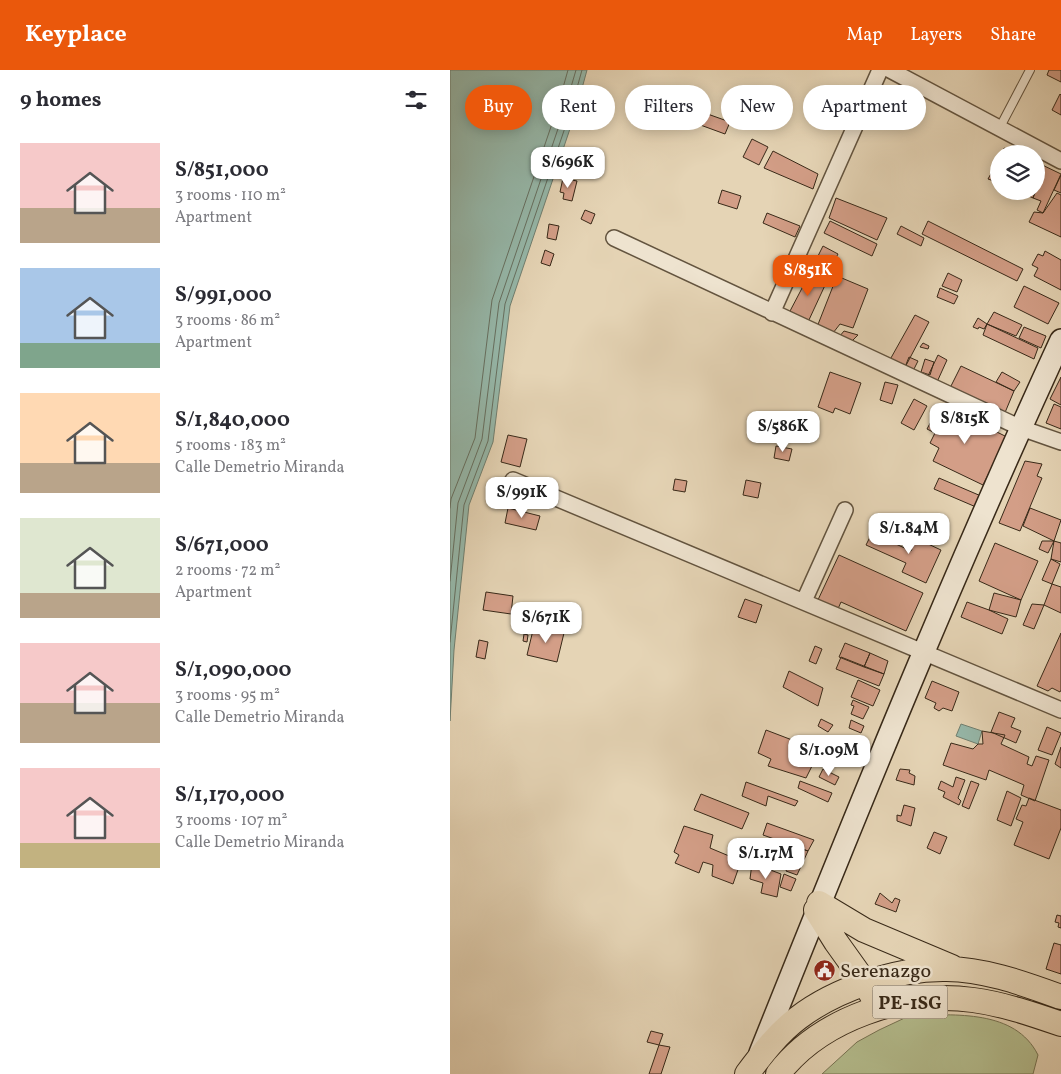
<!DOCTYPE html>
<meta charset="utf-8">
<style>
body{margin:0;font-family:Vollkorn,serif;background:#f7f7f7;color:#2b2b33;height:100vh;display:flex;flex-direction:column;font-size:19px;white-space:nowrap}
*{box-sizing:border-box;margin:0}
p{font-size:16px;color:#7c7c81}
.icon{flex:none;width:28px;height:28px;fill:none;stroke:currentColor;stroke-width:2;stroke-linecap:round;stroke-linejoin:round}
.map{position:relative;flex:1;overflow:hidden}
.sheet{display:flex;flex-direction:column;background:#fff;width:450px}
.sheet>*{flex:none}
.guide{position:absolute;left:15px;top:15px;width:475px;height:45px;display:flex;gap:10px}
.buttons{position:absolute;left:540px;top:75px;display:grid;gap:10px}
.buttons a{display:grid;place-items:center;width:55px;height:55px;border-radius:50%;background:#fff;box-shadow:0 2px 12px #0003;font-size:25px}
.price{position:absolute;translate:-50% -42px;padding:0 11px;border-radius:10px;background:#fff;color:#222;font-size:16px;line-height:32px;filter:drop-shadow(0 1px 2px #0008)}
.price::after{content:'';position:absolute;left:50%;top:30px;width:15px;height:11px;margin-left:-8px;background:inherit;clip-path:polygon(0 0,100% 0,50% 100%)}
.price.current{background:#ea580c;color:#fff}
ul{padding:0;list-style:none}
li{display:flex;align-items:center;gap:15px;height:125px;padding:0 20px}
li span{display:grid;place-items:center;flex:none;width:140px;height:100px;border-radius:0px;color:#555}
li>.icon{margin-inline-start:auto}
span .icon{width:60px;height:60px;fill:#fffc;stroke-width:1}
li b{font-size:21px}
h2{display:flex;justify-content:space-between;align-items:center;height:60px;padding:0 20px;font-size:21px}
.pill{padding:0 18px;border-radius:22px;background:#fff;box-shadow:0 2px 12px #0003;font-size:18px;line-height:45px}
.pill.current{background:#ea580c;color:#fff}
header{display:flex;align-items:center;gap:30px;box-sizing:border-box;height:70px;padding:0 25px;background:#ea580c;color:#fff}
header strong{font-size:24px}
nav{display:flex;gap:28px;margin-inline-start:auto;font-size:18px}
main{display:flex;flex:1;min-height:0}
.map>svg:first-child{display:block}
.green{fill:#b4bd8e;stroke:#767353}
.water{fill:#96b8aa;stroke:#707f70}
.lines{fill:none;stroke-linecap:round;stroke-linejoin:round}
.shore{stroke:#677061;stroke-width:1}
.building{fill:#d39e87;stroke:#382918}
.service-casing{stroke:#63543f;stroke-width:10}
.minor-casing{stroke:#63543f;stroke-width:18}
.secondary-casing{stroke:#382918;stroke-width:24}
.primary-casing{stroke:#382918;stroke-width:26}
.service{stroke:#eee3cf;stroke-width:8}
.minor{stroke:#eee3cf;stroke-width:15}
.secondary{stroke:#eee3cf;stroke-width:21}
.primary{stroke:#e5d4b5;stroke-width:24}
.labels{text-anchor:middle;stroke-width:5;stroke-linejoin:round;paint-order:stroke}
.shield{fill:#eee3cf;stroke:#6f614f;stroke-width:1}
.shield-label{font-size:19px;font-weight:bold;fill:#382918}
.poi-label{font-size:20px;fill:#382918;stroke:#eee3cf;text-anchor:start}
</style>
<header>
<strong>Keyplace</strong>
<nav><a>Map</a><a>Layers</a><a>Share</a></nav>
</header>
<main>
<section class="sheet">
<h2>9 homes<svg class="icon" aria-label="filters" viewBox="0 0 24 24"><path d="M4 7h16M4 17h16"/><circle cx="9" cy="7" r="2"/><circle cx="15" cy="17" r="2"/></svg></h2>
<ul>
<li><span style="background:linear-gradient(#f6c9c9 65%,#b9a48a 0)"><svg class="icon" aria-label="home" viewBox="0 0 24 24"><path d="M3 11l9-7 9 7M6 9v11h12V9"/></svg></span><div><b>S/851,000</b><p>3 rooms · 110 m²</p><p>Apartment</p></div></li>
<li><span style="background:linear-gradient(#a9c7e8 75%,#7fa58c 0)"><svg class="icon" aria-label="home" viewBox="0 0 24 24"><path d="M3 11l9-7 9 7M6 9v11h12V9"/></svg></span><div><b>S/991,000</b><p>3 rooms · 86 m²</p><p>Apartment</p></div></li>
<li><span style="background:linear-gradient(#ffd9b3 70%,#b9a48a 0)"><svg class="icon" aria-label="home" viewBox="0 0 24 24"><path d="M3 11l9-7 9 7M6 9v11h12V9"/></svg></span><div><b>S/1,840,000</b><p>5 rooms · 183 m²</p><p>Calle Demetrio Miranda</p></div></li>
<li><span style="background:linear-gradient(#dfe7d0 75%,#b9a48a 0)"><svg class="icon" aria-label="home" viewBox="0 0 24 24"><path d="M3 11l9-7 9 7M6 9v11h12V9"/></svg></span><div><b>S/671,000</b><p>2 rooms · 72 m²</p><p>Apartment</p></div></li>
<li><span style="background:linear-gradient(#f6c9c9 60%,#b9a48a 0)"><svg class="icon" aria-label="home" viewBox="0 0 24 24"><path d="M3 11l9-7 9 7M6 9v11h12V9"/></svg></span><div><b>S/1,090,000</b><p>3 rooms · 95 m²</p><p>Calle Demetrio Miranda</p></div></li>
<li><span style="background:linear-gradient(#f6c9c9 75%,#c2b280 0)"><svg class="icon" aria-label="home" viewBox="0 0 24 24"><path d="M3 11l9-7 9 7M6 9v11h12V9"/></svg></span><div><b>S/1,170,000</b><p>3 rooms · 107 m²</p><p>Calle Demetrio Miranda</p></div></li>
</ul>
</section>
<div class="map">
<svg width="611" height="1004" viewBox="0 0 611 1004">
<rect width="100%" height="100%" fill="#e5d4b5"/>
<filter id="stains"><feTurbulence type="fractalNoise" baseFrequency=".004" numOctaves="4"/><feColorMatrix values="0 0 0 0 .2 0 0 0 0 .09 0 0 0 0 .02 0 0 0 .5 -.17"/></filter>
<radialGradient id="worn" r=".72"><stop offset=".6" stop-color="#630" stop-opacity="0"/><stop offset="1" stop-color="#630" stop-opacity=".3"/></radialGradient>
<path class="green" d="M461 945C505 945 565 939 588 985L583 1004H372L407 972 429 960Z"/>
<path class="water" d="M0 0H137L125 44 60 236 43 372 19 435 4 580 0 651Z
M511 654 532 661 528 674 506 666Z"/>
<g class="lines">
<path class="shore" d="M0 438 1 429 25 368 42 230 107 39 118 0
M0 511 8 433 32 369 49 233 114 41 126 0
M0 572 14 435 38 371 55 234 120 43 132 0"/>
</g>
<path class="building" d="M599 0H611V12L597 5Z
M438 22 463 33 455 50 440 42 435 49 427 45Z
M610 24 611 25V45L602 40Z
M238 37 280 52 275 64 234 49Z
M302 69 318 77 309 95 293 87Z
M554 78 568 84H552Z
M323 81 368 104 363 119 314 98Z
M548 91H549V113L538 109Z
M586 92 611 104 593 143 587 140 591 131 583 128 590 111 586 109Z
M611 105V123L604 120Z
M113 108 127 111 122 131 113 129 114 123 110 122Z
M272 120 291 126 287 139 268 133Z
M568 121H585L583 128Z
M607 123 611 125V167L579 152 584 142 593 143Z
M386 128 437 148 427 170 379 148Z
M135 140 145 144 141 154 131 149Z
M317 143 350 156 345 167 313 153Z
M380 151 427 174 422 186 374 163Z
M478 151 573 199 567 211 472 164Z
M99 154 109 156 106 170 97 168Z
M451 156 474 168 471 176 447 164Z
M373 176 388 184 381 197 366 190Z
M95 180 104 184 100 196 91 193Z
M595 181 611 190V220L584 206 588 198 582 195 588 184 593 186Z
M361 201 377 211 358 252 339 243Z
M498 203 512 210 507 222 492 216Z
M387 206 418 219 403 258 390 254 383 263 367 257Z
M574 216 609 233 598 254 564 237Z
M490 218 508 226 504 234 487 227Z
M544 242 572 255 566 266 537 254Z
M465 245 479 252 452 303 437 295Z
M528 248 537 254 534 259 529 257 528 259 523 257Z
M537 254 588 278 584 289 533 265Z
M574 257 596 266 591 278 569 268Z
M394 261 408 265 402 271 389 267Z
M473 273 479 276 478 279 470 277Z
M488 285 497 290 487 312 477 308Z
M459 287 468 291 463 301 455 297Z
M475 289 484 292 480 305 471 302Z
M511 296 564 321 554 345 500 318Z
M380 302 411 313 400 344 385 338 383 343 368 337Z
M552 302 570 312 564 321 546 312Z
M611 307V335L600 329Z
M435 312 448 315 442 334 430 330Z
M464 329 477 336 464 360 451 353Z
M604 334 611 337V359L596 353Z
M496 337 557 367 533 415 483 391 489 378 480 373 485 363 477 359 485 344 490 347Z
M304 353 339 362 336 374 301 365Z
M58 365 77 369 70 397 51 392Z
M326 376 342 379 339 391 324 388Z
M575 391 592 394 587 406 592 408 570 461 549 453Z
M489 408 531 426 526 437 484 419Z
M225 409 237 411 235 422 223 420Z
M296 410 311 413 308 428 293 425Z
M58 438 90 446 86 460 55 453Z
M580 438 611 450 604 471 573 456Z
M422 463 461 481 462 479 456 476 461 466 491 480 476 513 452 502 456 493 416 475Z
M592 471H604L598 483 589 479Z
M604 471 611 473V492L601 489Z
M545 473 588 491 571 530 529 511Z
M389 485 473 523 456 561 391 532 387 541 367 532Z
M601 489 610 494 602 514 592 510Z
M602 514 611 517V543L594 535Z
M36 522 63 526 61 544 33 540Z
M544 523 571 530 566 547 539 540Z
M295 529 312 535 306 553 288 547Z
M517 532 539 540 558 549 552 564 511 547Z
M582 534 594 535 584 559 573 555Z
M84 556 114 563 107 592 77 585Z
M611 563V620L610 622 602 618 598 621 587 616Z
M74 564 78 565 77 572 73 571Z
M29 570 38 572 35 589 26 587Z
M395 573 420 583 414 597 389 587Z
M365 576 372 579 366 594 359 591Z
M420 583 438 591 434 604 414 597Z
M391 587 434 604 429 616 386 599Z
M339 601 373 618 368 636 333 617Z
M408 610 430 620 423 636 401 627Z
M482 611 509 622 502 641 493 638 489 641 484 638 486 633 475 628Z
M403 630 419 637 413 649 401 644 404 636 401 635Z
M549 642 565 648 561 657 571 661 566 673 541 662Z
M371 649 383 655 378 662 368 656Z
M401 650 414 656 411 663 399 658Z
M597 657 611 663 602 685 588 680Z
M316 660 363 678 357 690 364 692 356 708 318 696 321 689 308 683Z
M532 661 555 665 551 674 579 687 577 694 582 696 586 686 599 690 585 731 571 725 574 715 539 700 536 710 493 695 501 673 523 679 528 674H533Z
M611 677V698L605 694Z
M373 699 389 707 385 715 369 707Z
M450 699 460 700 459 703 465 706 464 715 446 710Z
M506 707 515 710 508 728 511 731 509 735 493 727 495 722 488 719 491 711 503 717Z
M350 711 382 723 378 732 348 718Z
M521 711 529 714 519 739 512 736Z
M296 712 348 731 345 736 318 726 316 736 292 726Z
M557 721 571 728 561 756 547 750Z
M251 724 299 743 292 759 244 740Z
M579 728 611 740V758L599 789 564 775 573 752 566 749 572 735 576 736Z
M454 735 465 738 461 756 447 751V745L451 746Z
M317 753 364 770 358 781 313 765Z
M234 756 263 765 260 778 291 791 283 814 262 806 263 795 253 792 249 803 225 793 229 785 224 782Z
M484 762 497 767 490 784 477 778Z
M346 777 358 781 347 805 336 801Z
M302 793 331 804 327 827 311 823 313 813 300 809Z
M334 804 346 809 341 821 330 817Z
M430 823 442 833 445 828 450 830 446 842 425 834Z
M607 845 611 846V858L608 857 609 853 605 852Z
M604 873 611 875V904L596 899Z
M365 901a9 9 0 1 1 18 0a9 9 0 1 1-18 0Z
M201 961 213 964 209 975 197 972Z
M209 975 220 977 211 1004H199Z"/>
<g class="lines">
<defs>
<path id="service" d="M549 59 580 0"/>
<path id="minor" d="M440 0 611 91
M164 168 571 358 611 372
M322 243 430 0
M63 410 611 640
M354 531 395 440"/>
<path id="secondary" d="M310 983C406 743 503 504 611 270"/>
<path id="primary" d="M369 833 414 860 502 897
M366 840 386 872 416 914 423 928
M297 1004C312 984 328 963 348 948 386 919 446 899 493 899 532 898 575 914 611 927
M328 1004C370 949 454 920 523 930 553 934 582 944 611 954"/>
</defs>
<use href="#service" class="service-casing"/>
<use href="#minor" class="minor-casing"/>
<use href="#secondary" class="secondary-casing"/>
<use href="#primary" class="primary-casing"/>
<use href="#service" class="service"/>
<use href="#minor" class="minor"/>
<use href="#secondary" class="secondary"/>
<use href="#primary" class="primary"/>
</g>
<defs>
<symbol id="civic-disc" viewBox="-11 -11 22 22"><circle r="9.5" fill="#8f2418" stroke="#eee3cf"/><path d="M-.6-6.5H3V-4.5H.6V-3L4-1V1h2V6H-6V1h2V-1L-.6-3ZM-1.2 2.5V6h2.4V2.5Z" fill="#fff"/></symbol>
</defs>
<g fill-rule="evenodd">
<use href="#civic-disc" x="362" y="888" width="25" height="25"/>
</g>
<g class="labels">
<rect class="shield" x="422.5" y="915.5" width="75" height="33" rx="4"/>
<g class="shield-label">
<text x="460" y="939">PE-1SG</text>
</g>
<g class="poi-label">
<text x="390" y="907">Serenazgo</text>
</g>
</g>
<rect width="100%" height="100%" filter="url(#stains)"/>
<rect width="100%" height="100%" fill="url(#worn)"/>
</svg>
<div class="buttons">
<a><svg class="icon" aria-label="layers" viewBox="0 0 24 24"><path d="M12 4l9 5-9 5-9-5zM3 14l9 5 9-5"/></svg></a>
</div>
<b class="price" style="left:118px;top:119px">S/696K</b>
<b class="price current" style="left:358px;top:227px">S/851K</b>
<b class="price" style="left:515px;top:375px">S/815K</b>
<b class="price" style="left:333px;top:383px">S/586K</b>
<b class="price" style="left:72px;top:449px">S/991K</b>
<b class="price" style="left:459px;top:485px">S/1.84M</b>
<b class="price" style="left:96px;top:574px">S/671K</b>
<b class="price" style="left:379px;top:707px">S/1.09M</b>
<b class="price" style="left:316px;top:810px">S/1.17M</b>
<div class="guide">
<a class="pill current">Buy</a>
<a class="pill">Rent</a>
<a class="pill">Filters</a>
<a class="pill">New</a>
<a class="pill">Apartment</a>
</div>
</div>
</main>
